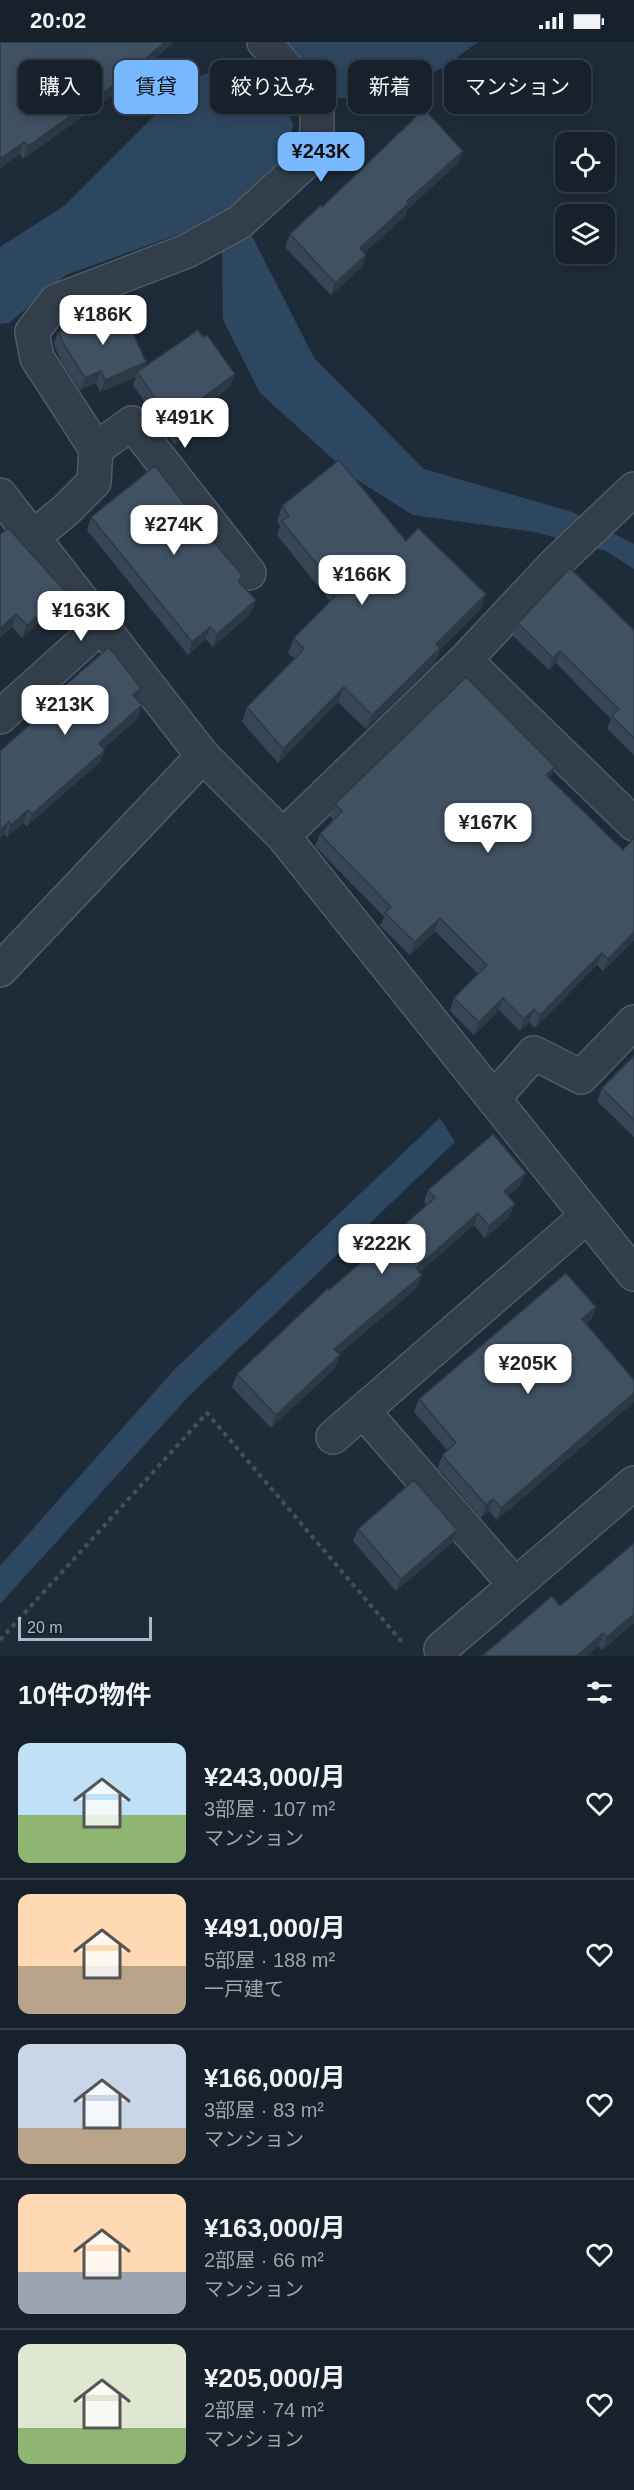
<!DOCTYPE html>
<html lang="ja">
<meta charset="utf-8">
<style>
body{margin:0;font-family:Helvetica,"Noto Sans JP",sans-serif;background:#232e37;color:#f1f3f6;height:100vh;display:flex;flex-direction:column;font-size:22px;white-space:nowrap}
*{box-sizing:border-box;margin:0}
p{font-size:20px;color:#9ea3a9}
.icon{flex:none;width:33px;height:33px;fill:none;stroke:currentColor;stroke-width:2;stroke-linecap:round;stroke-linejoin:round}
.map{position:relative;height:1614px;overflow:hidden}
.drawer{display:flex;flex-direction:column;background:#16212b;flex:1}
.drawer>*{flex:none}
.hud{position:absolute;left:18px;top:18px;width:598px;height:54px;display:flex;gap:12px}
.fabs{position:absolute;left:555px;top:90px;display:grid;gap:12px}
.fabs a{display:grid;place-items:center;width:60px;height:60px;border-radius:12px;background:#16212b;box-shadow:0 3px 15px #0003,0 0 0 2px #353e47;font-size:30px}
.scale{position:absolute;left:18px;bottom:15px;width:134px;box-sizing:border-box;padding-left:6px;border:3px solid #acb8c7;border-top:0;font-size:16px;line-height:21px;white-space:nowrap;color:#acb8c7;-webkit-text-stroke:4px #17232e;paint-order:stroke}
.price{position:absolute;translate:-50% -51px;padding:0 14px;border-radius:12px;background:#fff;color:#222;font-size:20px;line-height:39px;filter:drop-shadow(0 2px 3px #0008)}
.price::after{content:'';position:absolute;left:50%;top:36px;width:18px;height:14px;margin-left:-9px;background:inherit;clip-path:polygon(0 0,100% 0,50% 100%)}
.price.selected{background:#78b8ff;color:#111}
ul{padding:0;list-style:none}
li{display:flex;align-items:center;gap:18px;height:150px;padding:0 18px}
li+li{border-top:2px solid #353e47}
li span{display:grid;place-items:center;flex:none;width:168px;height:120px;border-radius:12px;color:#555}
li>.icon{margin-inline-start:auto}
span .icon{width:72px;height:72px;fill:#fffc;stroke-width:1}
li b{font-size:26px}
h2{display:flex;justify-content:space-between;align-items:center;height:72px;padding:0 18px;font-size:26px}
.tag{padding:0 21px;border-radius:12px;background:#16212b;box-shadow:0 3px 15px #0003,0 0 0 2px #353e47;font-size:21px;line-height:54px}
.tag.selected{background:#78b8ff;color:#111}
.status{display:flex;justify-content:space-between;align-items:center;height:42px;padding:0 30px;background:#16212b;direction:ltr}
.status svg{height:16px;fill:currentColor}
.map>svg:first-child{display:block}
.water{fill:#2e4760}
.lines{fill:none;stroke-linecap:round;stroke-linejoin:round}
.minor-casing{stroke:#4f5b68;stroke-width:36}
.path{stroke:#3b5555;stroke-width:4;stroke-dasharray:4.5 4.5;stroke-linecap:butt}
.minor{stroke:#323e4a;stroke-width:33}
.wall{fill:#374654}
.shaded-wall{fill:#2d3945}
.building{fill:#405162;stroke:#2d3945;stroke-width:1.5}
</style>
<div class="status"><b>20:02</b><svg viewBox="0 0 49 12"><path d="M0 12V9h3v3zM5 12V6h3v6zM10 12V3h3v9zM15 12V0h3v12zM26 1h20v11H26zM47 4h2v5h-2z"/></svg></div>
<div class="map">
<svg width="634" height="1614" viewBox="0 0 634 1614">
<rect width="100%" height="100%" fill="#1e2c39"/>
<path class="water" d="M280 0H478L442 26 387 53 340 56 317 41 285 62 293 83 284 119 237 196 252 194 314 316 424 427 572 470 634 502V527L606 509 535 490 413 473 354 436 260 351 223 278 222 209 204 183 66 233 9 281 0 282V205L64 164 192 36 248 20 262 30 285 8Z
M440 1076 455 1100 189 1354 0 1562V1524L174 1328Z"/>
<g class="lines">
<defs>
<path id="minor" d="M96 407 132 381 249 531
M0 453 203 714
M32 496 66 468 94 440 96 407 37 316 32 290 56 259 187 209 240 180 310 116 317 89V61L264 0
M465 618 634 782
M0 675 101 584
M283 794 465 618 557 520 634 447
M0 928 203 714 283 794 634 1232
M494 1056 534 1011 581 1035 634 980
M363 1369 515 1543
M333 1395 587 1174
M441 1607 634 1441"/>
</defs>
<use href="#minor" class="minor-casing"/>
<path class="path" d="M0 1598 207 1371 402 1600"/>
<use href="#minor" class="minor"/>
</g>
<path class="wall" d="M0 0H174L116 51 23 117 20 112Z
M463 109 458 121 407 168 405 174 364 211 366 213 362 225 331 253 285 205 290 192 322 165Z
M110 279 146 320 144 326 203 295 235 332 230 345 205 363 209 369 205 381 175 403 133 343 136 335 100 350 96 341 80 348 61 319 54 302 58 290Z
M282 464 406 499 481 567 440 608 435 621 366 687 338 660 278 721 242 680 247 665 295 617 288 611 294 596 330 559 277 493 280 484 277 479Z
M187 465 186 468 240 541 251 571 213 605 206 597 188 613 87 488 91 475Z
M0 493 65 549 60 562 22 596 12 585 0 595Z
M518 581 634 588V713L607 687 611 677 556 621 549 628 513 594Z
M137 657 138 676 104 706 105 708 100 720 27 784 23 781 7 795 4 792 31 682 34 671Z
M555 725 550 737 634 898 603 929 597 923 535 986 529 980 520 989 499 968 474 993 450 969 454 956 478 932 435 889 410 913 380 884 384 875 315 804 320 792 334 778 330 774 335 762Z
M634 1014V1095L597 1059 602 1046Z
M521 1143 508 1154 510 1174 485 1197 474 1183 420 1230 417 1246 339 1312 335 1326 271 1386 232 1345 237 1332 329 1248 427 1164 424 1160 428 1148Z
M596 1265 591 1278 586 1282 634 1338V1360L497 1478 489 1469 481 1476 438 1426 442 1413 448 1409 414 1370 419 1357Z
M358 1487 453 1500 396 1549 353 1499Z
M634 1503V1581L602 1608 560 1564Z"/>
<path class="shaded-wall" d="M165 0H174L116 51 23 117 28 104Z
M24 100 20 112 0 127V117Z
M463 109 458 121 407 168 405 174 356 219 360 206 407 159Z
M366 213 362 225 331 253 335 241Z
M146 320 141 332 137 330 136 335 100 350 105 338Z
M101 329 96 341 80 348 85 336Z
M235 332 230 345 196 370 201 357Z
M209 369 205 381 175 403 179 390Z
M65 549 60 562 22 596 27 583Z
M486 552 481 567 440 608 435 621 366 687 372 673 436 602Z
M256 558 251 571 213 605 217 592Z
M16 572 12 585 0 595V587Z
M210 585 206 597 188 613 192 600Z
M560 609 556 621 549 628 553 616Z
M344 645 338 660 278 721 283 707Z
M141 646 136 658 133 653Z
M142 663 138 676 95 714 99 701Z
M105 708 100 720 27 784 32 772Z
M555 725 550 737 546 733Z
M28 768 23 781 7 795 11 783Z
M9 780 4 792 0 796V788Z
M440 876 435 889 410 913 415 900Z
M634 890V898L603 929 608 917Z
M602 911 597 923 535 986 540 973Z
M503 956 499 968 474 993 479 980Z
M534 967 529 980 520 989 524 977Z
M526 1131 521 1143 499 1161 504 1149Z
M515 1162 510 1174 485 1197 489 1184Z
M478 1171 474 1183 411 1238 416 1226Z
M422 1233 417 1246 330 1320 334 1307Z
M596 1265 591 1278 577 1290 582 1277Z
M340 1313 335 1326 271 1386 276 1373Z
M634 1351V1360L497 1478 501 1466Z
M493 1457 489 1469 481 1476 486 1463Z
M457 1488 453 1500 396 1549 401 1537Z
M634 1572V1581L602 1608 607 1595Z
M603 1591 599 1604 587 1614H577Z"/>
<path class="building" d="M0 0H165L121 38 28 104 24 100 0 117Z
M424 67 463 109 407 159 409 161 360 206 366 213 335 241 290 192 321 163 322 165Z
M106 269 110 279 125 273 146 320 105 338 101 329 85 336 66 306 58 290Z
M198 288 203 295 207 293 235 332 201 357 209 369 179 390 137 330Z
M339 418 406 499 418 486 486 552 436 602 440 606 372 673 344 645 283 707 247 665 304 607 294 596 339 550 282 479 289 474 282 464Z
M155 424 187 465 185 467 243 534 238 539 256 558 217 592 210 585 192 600 91 475Z
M8 486 65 549 27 583 16 572 0 587V493Z
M570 526 634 588V696L612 674 619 667 560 609 553 616 518 581Z
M109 605 141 646 133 653 142 663 99 701 105 708 32 772 28 768 11 783 9 780 0 788V709L38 675 34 671Z
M466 635 555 725 546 733 623 808 634 796V890L608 917 602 911 540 973 534 967 524 977 503 956 479 980 454 956 487 923 440 876 415 900 385 871 391 865 320 792 342 769 335 762Z
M634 1014V1078L602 1046Z
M493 1092 526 1131 504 1149 515 1162 489 1184 478 1171 416 1226 422 1233 334 1307 340 1313 276 1373 237 1332 328 1246 329 1248 435 1156 428 1148Z
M566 1231 596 1265 582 1277 634 1338V1351L501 1466 493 1457 486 1463 442 1413 456 1401 419 1357Z
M414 1438 457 1488 401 1537 358 1487Z
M633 1502 634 1503V1572L607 1595 603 1591 577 1614H482L552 1554 560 1564Z"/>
</svg>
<div class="fabs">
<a><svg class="icon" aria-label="locate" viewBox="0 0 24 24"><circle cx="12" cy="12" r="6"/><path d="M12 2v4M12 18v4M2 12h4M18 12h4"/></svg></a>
<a><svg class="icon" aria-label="layers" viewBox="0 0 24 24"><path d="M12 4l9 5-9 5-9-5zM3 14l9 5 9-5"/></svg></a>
</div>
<div class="scale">20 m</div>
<b class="price selected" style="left:321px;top:141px">¥243K</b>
<b class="price" style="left:103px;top:304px">¥186K</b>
<b class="price" style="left:185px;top:407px">¥491K</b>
<b class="price" style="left:174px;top:514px">¥274K</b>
<b class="price" style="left:362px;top:564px">¥166K</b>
<b class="price" style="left:81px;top:600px">¥163K</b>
<b class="price" style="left:65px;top:694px">¥213K</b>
<b class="price" style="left:488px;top:812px">¥167K</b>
<b class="price" style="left:382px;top:1233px">¥222K</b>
<b class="price" style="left:528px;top:1353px">¥205K</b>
<div class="hud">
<a class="tag">購入</a>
<a class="tag selected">賃貸</a>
<a class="tag">絞り込み</a>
<a class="tag">新着</a>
<a class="tag">マンション</a>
</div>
</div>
<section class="drawer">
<h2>10件の物件<svg class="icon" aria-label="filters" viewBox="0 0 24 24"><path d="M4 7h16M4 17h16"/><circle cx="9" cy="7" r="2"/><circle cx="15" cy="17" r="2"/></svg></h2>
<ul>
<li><span style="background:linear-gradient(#bfe0f5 60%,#8fb573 0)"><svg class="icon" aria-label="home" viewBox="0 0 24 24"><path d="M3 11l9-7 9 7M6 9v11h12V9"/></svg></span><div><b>¥243,000/月</b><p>3部屋 · 107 m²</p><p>マンション</p></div><svg class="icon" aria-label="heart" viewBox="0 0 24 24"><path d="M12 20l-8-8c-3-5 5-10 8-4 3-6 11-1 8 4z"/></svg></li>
<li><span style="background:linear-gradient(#ffd9b3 60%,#b9a48a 0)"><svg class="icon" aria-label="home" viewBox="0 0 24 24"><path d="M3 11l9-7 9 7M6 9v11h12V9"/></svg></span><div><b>¥491,000/月</b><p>5部屋 · 188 m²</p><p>一戸建て</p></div><svg class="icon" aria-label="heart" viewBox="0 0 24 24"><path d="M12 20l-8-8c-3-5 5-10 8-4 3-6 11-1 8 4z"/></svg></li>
<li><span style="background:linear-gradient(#c9d6e8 70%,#b9a48a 0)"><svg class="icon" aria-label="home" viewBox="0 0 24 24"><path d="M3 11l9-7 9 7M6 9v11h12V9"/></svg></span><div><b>¥166,000/月</b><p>3部屋 · 83 m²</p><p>マンション</p></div><svg class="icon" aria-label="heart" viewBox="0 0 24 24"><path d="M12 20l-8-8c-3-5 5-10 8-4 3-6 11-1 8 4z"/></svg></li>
<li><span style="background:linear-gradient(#ffd9b3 65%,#9aa5b1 0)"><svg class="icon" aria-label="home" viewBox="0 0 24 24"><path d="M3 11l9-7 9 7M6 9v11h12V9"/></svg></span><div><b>¥163,000/月</b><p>2部屋 · 66 m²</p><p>マンション</p></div><svg class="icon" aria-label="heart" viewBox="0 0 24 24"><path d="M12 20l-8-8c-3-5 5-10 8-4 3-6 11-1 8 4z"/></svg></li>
<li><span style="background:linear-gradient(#dfe7d0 70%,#8fb573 0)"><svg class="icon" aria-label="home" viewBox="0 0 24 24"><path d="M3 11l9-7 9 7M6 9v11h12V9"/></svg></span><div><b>¥205,000/月</b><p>2部屋 · 74 m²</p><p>マンション</p></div><svg class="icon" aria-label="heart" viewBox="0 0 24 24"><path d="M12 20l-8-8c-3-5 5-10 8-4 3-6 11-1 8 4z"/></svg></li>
</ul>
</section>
